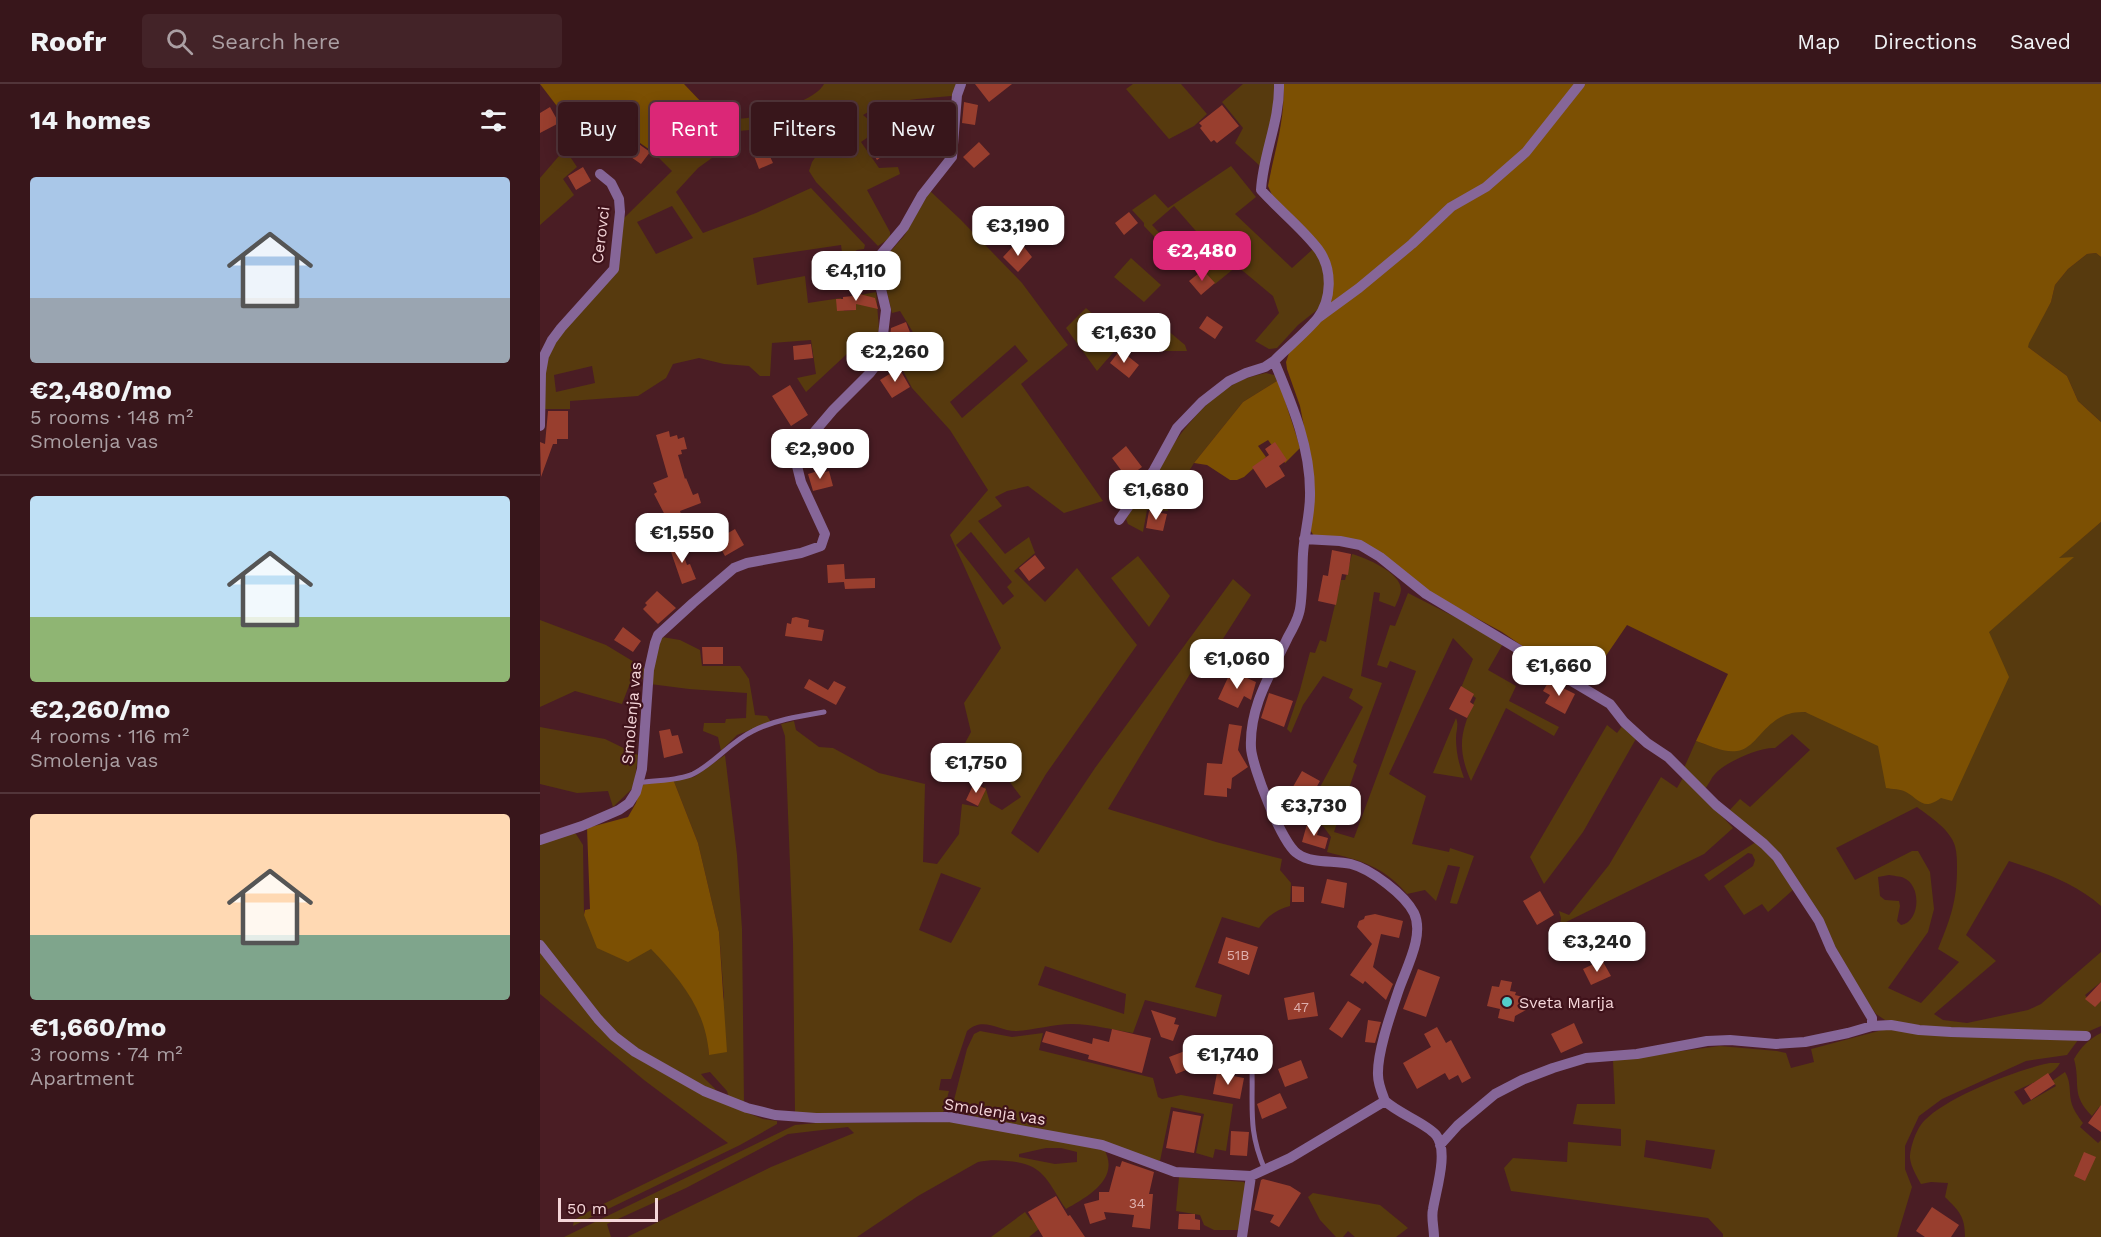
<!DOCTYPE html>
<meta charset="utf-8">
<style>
body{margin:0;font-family:"Work Sans",sans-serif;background:#432328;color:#f1f3f6;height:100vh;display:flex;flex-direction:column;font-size:22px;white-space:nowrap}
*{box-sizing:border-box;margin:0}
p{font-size:20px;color:#ab9fa3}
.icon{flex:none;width:33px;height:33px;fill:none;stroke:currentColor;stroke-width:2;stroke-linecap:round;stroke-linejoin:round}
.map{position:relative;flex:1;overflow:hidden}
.panel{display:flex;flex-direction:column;background:#38161b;width:540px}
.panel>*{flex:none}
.banner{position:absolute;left:18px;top:18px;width:570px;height:54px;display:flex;gap:12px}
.scale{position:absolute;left:18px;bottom:15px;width:100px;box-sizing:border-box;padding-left:6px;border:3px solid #f5d6d9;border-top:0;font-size:16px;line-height:21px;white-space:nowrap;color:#f5d6d9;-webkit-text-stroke:4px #3f121a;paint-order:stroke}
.price{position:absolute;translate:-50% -51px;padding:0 14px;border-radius:12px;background:#fff;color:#222;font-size:20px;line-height:39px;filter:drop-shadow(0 2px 3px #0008)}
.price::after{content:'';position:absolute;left:50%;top:36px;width:18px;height:14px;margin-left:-9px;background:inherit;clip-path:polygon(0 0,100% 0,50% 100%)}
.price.active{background:#db2777;color:#fff}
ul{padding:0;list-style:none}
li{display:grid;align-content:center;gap:12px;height:318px;padding:0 30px}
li+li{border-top:2px solid #52353a}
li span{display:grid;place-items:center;height:186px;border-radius:6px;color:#555}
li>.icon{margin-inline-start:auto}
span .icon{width:108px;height:108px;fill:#fffc;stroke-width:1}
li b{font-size:26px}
h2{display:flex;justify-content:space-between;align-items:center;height:72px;padding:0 30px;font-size:26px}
.chip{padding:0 21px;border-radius:6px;background:#38161b;box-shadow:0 3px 15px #0003,0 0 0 2px #52353a;font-size:21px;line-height:54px}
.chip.active{background:#db2777;color:#fff}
header{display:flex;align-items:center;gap:36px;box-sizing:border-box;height:84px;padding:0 30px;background:#38161b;border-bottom:2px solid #52353a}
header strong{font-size:28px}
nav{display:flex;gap:33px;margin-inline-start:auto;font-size:21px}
.search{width:420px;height:54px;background:#432328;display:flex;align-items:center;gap:15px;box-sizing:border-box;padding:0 21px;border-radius:6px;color:#ab9fa3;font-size:22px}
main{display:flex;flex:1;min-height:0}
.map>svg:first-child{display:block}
.green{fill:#573a0e;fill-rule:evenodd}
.forest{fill:#7c5003}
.building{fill:#983e2e}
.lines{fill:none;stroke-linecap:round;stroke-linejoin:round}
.lane{stroke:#866698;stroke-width:5}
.street{stroke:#866698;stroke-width:10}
.poi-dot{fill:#53cdca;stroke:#3f121a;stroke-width:2}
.labels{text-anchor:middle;stroke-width:4.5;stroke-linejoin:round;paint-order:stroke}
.number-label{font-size:14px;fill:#deb0ae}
.street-label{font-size:16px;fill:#f5d6d9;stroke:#3f121a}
.poi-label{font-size:16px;fill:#f5d6d9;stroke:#3f121a;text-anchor:start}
</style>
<header>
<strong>Roofr</strong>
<div class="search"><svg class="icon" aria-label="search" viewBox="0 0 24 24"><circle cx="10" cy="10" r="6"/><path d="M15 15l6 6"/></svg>Search here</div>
<nav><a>Map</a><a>Directions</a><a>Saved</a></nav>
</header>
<main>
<section class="panel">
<h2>14 homes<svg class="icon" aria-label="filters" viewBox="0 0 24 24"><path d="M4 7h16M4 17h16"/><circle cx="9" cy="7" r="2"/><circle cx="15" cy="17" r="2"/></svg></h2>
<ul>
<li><span style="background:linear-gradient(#a9c7e8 65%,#9aa5b1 0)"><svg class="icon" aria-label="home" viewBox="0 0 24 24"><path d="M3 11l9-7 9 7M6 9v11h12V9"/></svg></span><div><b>€2,480/mo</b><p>5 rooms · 148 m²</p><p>Smolenja vas</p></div></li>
<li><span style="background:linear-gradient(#bfe0f5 65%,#8fb573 0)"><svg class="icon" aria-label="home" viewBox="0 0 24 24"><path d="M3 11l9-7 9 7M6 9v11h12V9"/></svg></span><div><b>€2,260/mo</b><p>4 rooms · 116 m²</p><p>Smolenja vas</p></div></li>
<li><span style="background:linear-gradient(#ffd9b3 65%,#7fa58c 0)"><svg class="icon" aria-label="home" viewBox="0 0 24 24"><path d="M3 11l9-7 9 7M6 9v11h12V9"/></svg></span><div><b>€1,660/mo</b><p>3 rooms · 74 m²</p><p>Apartment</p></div></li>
</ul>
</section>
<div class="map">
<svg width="1561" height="1153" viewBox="0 0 1561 1153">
<rect width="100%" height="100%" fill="#4a1d24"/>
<path class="green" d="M284 0H416L413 13 411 12C381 15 349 15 323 31L340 45 321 58 339 84 358 83 360 90 327 106 350 148V154L338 162 276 98 269 87 272 78 289 53 277 30 247 41 231 44 176 49 183 66 158 84 136 108 163 149 216 129 271 104 325 161 324 165 317 166 303 175 301 161 213 174 217 201 265 192 268 219 301 214 304 227 315 226 314 212 336 208 339 245 334 278 322 266 309 268 266 308 257 294 276 290 271 256 232 259 230 292H220L209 282 184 280 159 274 133 280 126 294 98 312 30 317V325H5V285L12 260 76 188 82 136 132 87 113 68C133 62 152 62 169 50L173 34 172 26 173 28C180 30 188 34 195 35 215 36 275 18 284 0ZM132 122 153 154 116 170 97 138ZM52 282 55 299 16 308 14 291Z
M593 0H641L667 30 654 42 629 55 586 5Z
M703 0H735L736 13 720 82 695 59 703 44 682 18Z
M25 65 37 83 23 95 34 111 0 141V94Z
M691 82 716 113 695 130 752 184 773 165C789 187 784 197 782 222L758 241 737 264 729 265 715 257 739 229 733 212 697 182 675 200 655 181 669 162 634 122 612 141 651 183 645 185 604 142V139L592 126 615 110 628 124Z
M390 107 420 135 482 199 528 261 481 300 563 417 524 429 488 402 467 407 455 413 462 422 438 437 465 470 489 453 495 469 474 487 505 518 537 484 597 561 506 690 471 749 498 769 555 684 693 495 711 511 672 572 650 590 568 725 676 758 742 775 740 786 751 799 750 822C736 826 727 832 719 844L682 833 655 903 682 911 676 933 605 916 593 949C573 946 552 940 532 940 513 940 495 946 476 947 457 947 444 932 427 947L411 995H401L399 1006 409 1007 403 1029H255L253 858 245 652 241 640 254 637 256 646 279 663 293 664 339 689 385 700 383 778 397 780 419 750 422 720 438 723 445 702 450 719 462 726 481 713 466 693 418 687 416 676 431 648 424 619 461 564 410 451 448 406 410 346 372 304 360 281 385 268 360 227 352 229 340 179 364 152ZM475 261 488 277 422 334 410 318ZM431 448 472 498 467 503 474 512 463 521 416 461ZM401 789 441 804 411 859 379 846ZM505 882 586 910 584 930 498 901Z
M1556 169 1561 173V338L1538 317 1527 292 1488 263V259L1511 218 1515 201 1528 185 1547 170Z
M591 174 621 201 604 218 574 193Z
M546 224 582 256 607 229 645 261 647 267H624C622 260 616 258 610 255 588 245 570 273 557 287L526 244Z
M726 289 738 292 740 295 703 318 654 379 627 423 628 427 607 426 603 448 588 440 586 435C613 392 649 323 696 299 705 294 716 291 726 289Z
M1561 438V822C1535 799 1502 788 1469 777L1426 851 1456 877 1394 930 1403 936 1427 939 1488 926 1501 920 1561 868V898L1545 911 1554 922 1561 917V942L1545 949 1404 945 1345 936 1336 930 1326 916 1256 795 1188 728 1200 715 1210 723 1270 666 1252 650 1235 664C1220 663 1185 678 1175 690 1171 694 1169 700 1165 705L1144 684 1156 657 1179 665 1207 663C1219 650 1233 632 1251 628 1262 625 1274 631 1284 634L1444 540 1506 484ZM1377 723C1390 733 1410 745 1415 762 1417 769 1417 778 1417 785 1417 817 1410 836 1398 865L1419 878 1381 919 1348 904 1388 848 1394 825 1390 788 1378 767H1372L1315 796 1296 764ZM1349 791C1353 792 1360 792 1364 794 1382 802 1380 838 1361 841L1357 837 1360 822 1359 817 1345 816 1340 812 1338 793Z
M812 470C826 474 860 488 861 505 861 510 857 518 855 523L839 517 840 509 834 508 821 592 842 599 813 678 817 681 794 748 814 754 876 587 850 577 847 584 837 581 850 541 855 542 868 509 964 558 948 586 976 602 969 617 1019 643 1014 652 966 624 931 697C916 663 921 646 936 614L921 604 933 575 913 554 849 690 886 712 872 760 909 768 910 764 934 772 917 820 910 819 920 783 908 781 896 817 885 806 867 810C843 782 822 777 787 768L791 753 783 742 763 735 823 623 809 614 813 605 783 592 763 621 751 649 747 645 760 606 770 568 775 569 780 556 786 558 801 496H805Z
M598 472 630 512 609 543 571 494Z
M0 536 66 561 104 584 103 595 92 594 82 620 35 607 0 623Z
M122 553 140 556 160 566 162 582H200L209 595 215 631 227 632 231 638 197 651 181 667 178 653 163 647 164 639H185L186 635 206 634 207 609 149 605 110 600 112 579Z
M916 634C919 641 916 647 916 654 916 668 919 681 924 694L893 689Z
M1067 641 1077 649 1083 641 1097 653 1043 748 1004 800 990 773Z
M0 643 65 655 98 671 94 703 73 723 68 707 37 709 0 700Z
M185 671 197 771 202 845 204 1020 189 1014 187 1007 170 988 161 990C166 998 176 1003 179 1011L122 981 73 947 0 855V760L30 749 36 750 43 761 44 831C65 842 90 851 110 864 132 879 162 926 168 952 169 958 168 965 169 971L184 913 179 848 158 759 133 695 154 693Z
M1144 692 1193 744 1164 770 1020 841 1021 834 1019 827 1029 831 1069 781 1121 693 1137 704Z
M1216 758 1231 771 1254 805 1228 828 1222 820 1204 831 1184 802 1213 782 1215 776 1212 770 1208 769 1169 797 1164 791Z
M0 868 72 956 172 1015 223 1035 237 1037V1040L200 1061 33 1142 34 1136 53 1125 188 1059 104 996 0 910Z
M1346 945 1538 956 1527 971 1486 977 1402 1015 1379 1032 1365 1062V1085L1372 1103 1357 1153H1183V1150L1168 1134 971 1107 964 1084 973 1074 1027 1078 1028 1058 1081 1062V1045L1033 1040 1037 1020H1075L1073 976 1180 962 1237 967 1246 969 1251 984 1274 978 1271 965ZM1106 1056 1175 1066 1171 1085 1104 1073Z
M440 947 472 953 503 949 499 966 613 994 618 1013 622 1015 641 1011 693 1020 686 1067 675 1065 673 1074 656 1069 664 1030 631 1023 620 1077 416 1028 413 1023 414 1016 427 965 434 950Z
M1561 949V1025L1559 1023 1552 1032C1530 1010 1541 1000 1534 975 1541 963 1549 955 1561 949Z
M1510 979H1520C1513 993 1488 1000 1474 1008L1483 1021 1516 1002 1512 997 1525 988C1531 997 1529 1007 1531 1017 1533 1026 1538 1032 1543 1039L1540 1043 1558 1059 1561 1056V1153H1425C1425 1132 1419 1127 1405 1113L1408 1099 1391 1098 1381 1100C1377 1093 1371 1083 1370 1074 1370 1063 1377 1043 1385 1036 1407 1013 1478 985 1510 979Z
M417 1038 564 1065C581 1095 547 1113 526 1125 507 1097 504 1079 467 1077 457 1076 448 1076 438 1078L378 1112 317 1153H87L231 1083 314 1049 308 1043 248 1050 146 1104 67 1140 71 1153H24L255 1041 277 1039ZM506 1064H521L537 1068V1078L515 1080 479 1073V1070Z
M639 1093 704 1098 707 1103 700 1146H674L664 1141 660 1131 636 1127Z
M773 1109 840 1121 868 1144 856 1153H815L808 1147 803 1153H796L780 1136 768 1113Z
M485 1128 491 1136 500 1132 505 1140 489 1153H451Z"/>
<path class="forest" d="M0 0H144L164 21 172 26 173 34 169 50C152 62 133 62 113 68L90 52C78 68 70 81 49 64Z
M743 0H1561V173L1556 169 1547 170 1528 185 1515 201 1511 218 1489 259 1488 263 1527 292 1538 317 1561 338V438L1519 474 1534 473 1449 548 1469 593 1412 717 1401 714C1383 727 1380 716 1366 708 1361 705 1352 705 1346 704L1338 662 1265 628C1226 626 1219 665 1197 667 1184 669 1168 661 1156 657L1188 590 1087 541 1046 601 1014 584 962 548 870 498 836 466 774 452 769 444 768 363 760 322 747 285 746 278 749 269 785 231 789 177 732 111 728 102C734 69 746 34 743 0Z
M740 295C744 319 754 341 760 364L745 379 728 356 718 362 726 373 704 393 697 396H690L667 381 654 379 703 318Z
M133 695 158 759 179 848 187 968 169 971C166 926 141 896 111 865L88 878 57 864 44 831 45 826 50 825 47 744 88 733 96 719 101 701Z"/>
<path class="building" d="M435 0H472L449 18Z
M424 18 438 21 435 41 422 39Z
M682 21 699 42 677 59 674 56 671 58 660 44 662 42 659 39Z
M10 23 19 39 0 49V29Z
M341 51 351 66 337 76 327 61Z
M239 53H249L248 68 227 66 233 79 219 85 213 69 238 58Z
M96 58 110 68 101 80 88 71Z
M439 58 450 70 434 84 423 73Z
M43 83 51 97 36 106 28 92Z
M589 128 598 139 584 151 575 139Z
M477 158H480L492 173 478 188 463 173Z
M326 168 329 177 327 184 330 196 310 201 308 188 312 187 308 172Z
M663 186 675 199 661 211 649 197Z
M312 208 335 214 338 225 316 220V226L297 227 296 215H303V213L313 212Z
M667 232 683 243 675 255 659 244Z
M366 238 373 256 378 254 385 269 364 279 350 252 351 244Z
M271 260 273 274 254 276 253 262Z
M580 266 599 281 589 294 570 279Z
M359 284 370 303 352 314 340 296Z
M250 301 268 331 251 342 232 312Z
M8 327H28V355H17V360H13L1 393 0 358 5 360Z
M129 347 130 353 137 351 138 355 144 353 147 365 141 366 142 370 138 371 145 395 146 394 153 411 158 409 161 419 140 427 141 430 127 435 114 410 117 408 113 399 128 393 116 351Z
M735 358 747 376 739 382 745 392 726 404 712 383 729 371 725 365Z
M586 362 602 383 587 394 572 374Z
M281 386V389L289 387 293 402 273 407 268 390Z
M609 427 627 430 623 447 606 444Z
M195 445 204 461 185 472 176 456Z
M139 458 147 481 150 480 156 495 142 500 129 462Z
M792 466 811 470 808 491 802 490 796 521 778 517 783 491 788 492Z
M495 471 505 484 489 497 479 484Z
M304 480 305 495 335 494V504L305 505 304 498 288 499 287 481Z
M117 507 136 524 118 540 103 525 107 521 105 519Z
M256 533 269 536 268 543 284 546 282 557 245 552 247 539 251 540 252 534Z
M83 543 101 557 93 568 74 556Z
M162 563H183V580H163Z
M691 587 716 598 711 616 704 612 698 624 678 615Z
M269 595 288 606 294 597 306 603 296 621 264 604Z
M1009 597 1035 610 1025 630 1005 619 1010 611 1003 607Z
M921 602 934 610 930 618 934 621 927 634 909 625Z
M729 609 753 617 744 643 721 634Z
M689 640 702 642 698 666 708 683 692 694 691 705 687 704V713L664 711 667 679 682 680Z
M130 645 132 652 138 651 143 669 124 674 119 647Z
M762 687 780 697 764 725 746 715Z
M434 699 446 705 438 722 426 716Z
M767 740 779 744 777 751 788 754 785 765 762 758Z
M787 795 807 799 804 824 781 819Z
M752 802 764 803V818H752Z
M1000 807 1014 831 997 841 983 817Z
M835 830 863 837 859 854 841 850 833 883 853 900 846 916 825 897 823 900 810 891 832 860 817 843 819 837 824 835 825 832Z
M686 853 718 863 709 891 678 879Z
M1062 876 1071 892 1051 901 1043 885Z
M878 885 900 893 886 933 863 925Z
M961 896 972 898 970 907 976 908 975 911 983 913 987 920 986 926 975 932 974 938 958 934 960 925 947 922 952 902 959 903Z
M1561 898V917L1555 923 1545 915Z
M774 908 778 932 748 936 744 914Z
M808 917 821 925 802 954 789 945Z
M611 926 636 934 634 940 639 941 633 957 621 953Z
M828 936 841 938 835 959 825 958Z
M1034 939 1043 959 1021 969 1011 950Z
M897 943 906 959 911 956 931 994 922 999 918 991 909 996 905 989 877 1005 863 979 891 963 884 950Z
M572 945 611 954 602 989 548 975 549 971 502 958 506 947 552 960 553 954 569 958Z
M656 966 661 980 636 990 629 973 645 967 646 970Z
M761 976 768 994 745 1003 738 985Z
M677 989 704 994 700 1015 673 1010Z
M1508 989 1515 1000 1491 1016 1484 1005Z
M740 1009 747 1024 722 1035 717 1020Z
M1561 1021V1048L1548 1039Z
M633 1027 661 1032 654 1069 626 1064Z
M691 1047 709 1048 707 1072 690 1071Z
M1544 1068 1556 1073 1545 1097 1534 1092Z
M582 1077 614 1088 609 1110H613L610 1145 592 1143 594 1131 564 1128 566 1135 550 1140 544 1120 559 1116V1108H569L576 1082 580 1083Z
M723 1095 750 1102 761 1109 739 1143 730 1138 734 1131 714 1126 721 1096Z
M516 1112 528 1132 530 1131 545 1153H503L488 1128Z
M1392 1123 1419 1141 1411 1153H1385L1376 1147Z
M639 1130H655V1135L660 1136V1146L638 1145Z"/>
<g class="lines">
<path class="lane" d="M99 699C116 696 138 697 153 690 175 679 190 658 213 647 234 636 260 632 284 628
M712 986C713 1026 708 1047 725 1086"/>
<path class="street" d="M778 234 819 204 872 160 911 123 946 103 986 68 1040 0
M734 277C748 263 765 249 777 235 792 216 793 185 778 165 762 144 739 126 721 106 723 70 740 37 739 0
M0 342 1 289 4 272 12 256 21 244 74 185 80 128 79 115 71 99 60 90
M579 436 614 386 637 344 662 318 689 297 706 289 725 283 734 277C752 320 771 364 770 412 770 431 764 451 763 470 762 485 763 517 759 529 757 537 752 546 748 553 731 589 709 623 711 664 712 682 742 761 758 770 772 780 794 776 811 780 831 785 865 811 874 829 885 852 865 886 858 908 851 929 837 969 838 991 838 1000 842 1009 845 1017
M764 455 800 457 820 461 840 473 886 510 1070 620 1084 638 1107 659 1128 673 1176 721 1224 760 1237 773 1279 837 1291 865 1332 934V942
M0 756 42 742 79 726 89 719 96 708 102 685 109 586 115 559 118 551 153 519 194 484 207 479 261 469 281 462 285 450 261 398 256 378 259 366 293 326 330 289 340 276 346 226 336 184 337 175 364 143 382 111 412 73 417 11 421 0
M0 861 58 935 74 952 95 968 164 1007 207 1024 235 1031 276 1034 409 1033 562 1061 635 1088 711 1092 750 1074 845 1017C859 1030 886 1039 896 1051 909 1067 896 1106 893 1125 891 1134 894 1144 894 1153
M900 1061 918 1041 955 1010 982 996 1013 984 1046 974 1097 970 1167 957 1190 956 1236 960 1265 958 1308 949 1332 942 1351 941 1379 946 1411 948 1546 952
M702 1153 711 1092"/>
</g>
<circle class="poi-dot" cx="967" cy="918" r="6"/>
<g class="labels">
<g class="number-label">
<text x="698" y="876">51B</text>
<text x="761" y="928">47</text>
<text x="597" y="1124">34</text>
</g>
<g class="street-label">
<text transform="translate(60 151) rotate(-83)" y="6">Cerovci</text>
<text transform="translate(91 629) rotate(-85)" y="6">Smolenja vas</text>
<text transform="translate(455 1027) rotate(9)" y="6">Smolenja vas</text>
</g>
<g class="poi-label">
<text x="979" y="924">Sveta Marija</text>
</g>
</g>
</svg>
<div class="scale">50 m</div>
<b class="price" style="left:478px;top:173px">€3,190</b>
<b class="price active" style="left:662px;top:198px">€2,480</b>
<b class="price" style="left:316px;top:218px">€4,110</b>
<b class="price" style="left:584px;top:280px">€1,630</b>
<b class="price" style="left:355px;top:299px">€2,260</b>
<b class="price" style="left:280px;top:396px">€2,900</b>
<b class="price" style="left:616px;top:437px">€1,680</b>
<b class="price" style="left:142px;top:480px">€1,550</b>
<b class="price" style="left:697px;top:606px">€1,060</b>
<b class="price" style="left:1019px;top:613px">€1,660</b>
<b class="price" style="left:436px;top:710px">€1,750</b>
<b class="price" style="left:774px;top:753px">€3,730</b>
<b class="price" style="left:1057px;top:889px">€3,240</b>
<b class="price" style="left:688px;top:1002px">€1,740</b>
<div class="banner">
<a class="chip">Buy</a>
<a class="chip active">Rent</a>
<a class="chip">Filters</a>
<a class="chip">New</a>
</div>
</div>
</main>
